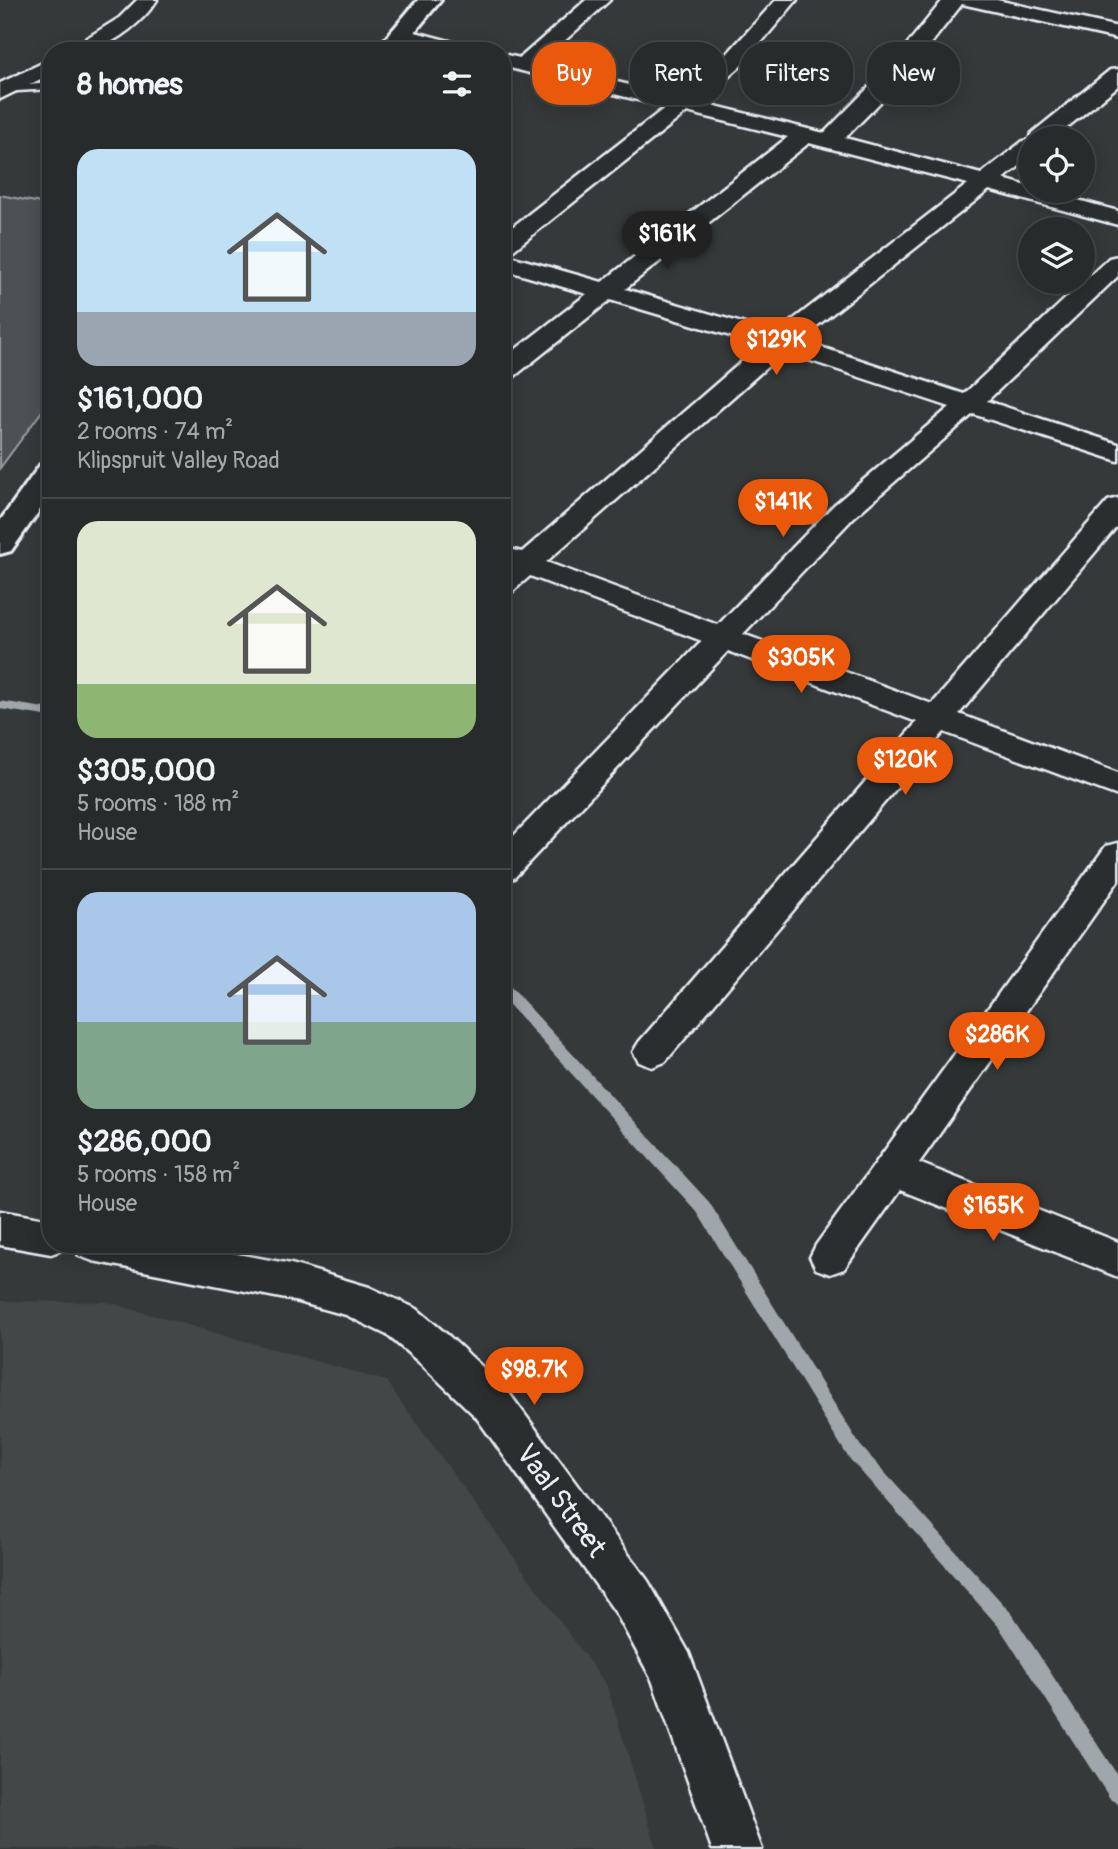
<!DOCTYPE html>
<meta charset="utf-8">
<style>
body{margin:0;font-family:Pangolin,sans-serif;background:#303334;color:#f1f3f6;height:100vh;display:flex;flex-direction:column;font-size:26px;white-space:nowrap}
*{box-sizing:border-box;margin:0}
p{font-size:23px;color:#a5a7a9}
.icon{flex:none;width:38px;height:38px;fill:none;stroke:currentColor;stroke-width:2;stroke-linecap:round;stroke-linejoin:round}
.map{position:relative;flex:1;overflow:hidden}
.sheet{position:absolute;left:42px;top:42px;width:469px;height:1211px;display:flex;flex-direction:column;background:#282b2c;border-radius:28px;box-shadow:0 4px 18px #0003,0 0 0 2px #444748}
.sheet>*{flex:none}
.banner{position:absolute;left:532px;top:42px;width:480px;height:63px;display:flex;gap:14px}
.tools{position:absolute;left:1018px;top:126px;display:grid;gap:14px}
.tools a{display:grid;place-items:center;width:77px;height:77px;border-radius:50%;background:#282b2c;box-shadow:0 4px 18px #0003,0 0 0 2px #444748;font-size:35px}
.price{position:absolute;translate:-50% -60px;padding:0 16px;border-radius:24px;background:#ea580c;color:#fff;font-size:23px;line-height:46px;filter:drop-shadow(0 2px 4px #0008)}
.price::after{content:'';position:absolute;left:50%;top:42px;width:21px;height:16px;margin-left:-10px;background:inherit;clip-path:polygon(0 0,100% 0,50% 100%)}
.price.selected{background:#222;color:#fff}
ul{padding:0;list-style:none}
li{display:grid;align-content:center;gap:14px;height:371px;padding:0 35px}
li+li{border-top:2px solid #444748}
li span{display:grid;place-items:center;height:217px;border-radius:21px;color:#555}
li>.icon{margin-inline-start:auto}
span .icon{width:126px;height:126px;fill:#fffc;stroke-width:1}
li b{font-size:30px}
h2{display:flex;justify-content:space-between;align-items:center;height:84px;padding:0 35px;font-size:30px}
.chip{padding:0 24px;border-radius:28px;background:#282b2c;box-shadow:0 4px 18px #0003,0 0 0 2px #444748;font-size:24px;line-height:63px}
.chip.selected{background:#ea580c;color:#fff}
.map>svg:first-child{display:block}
.built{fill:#424647}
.green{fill:#4d5152;stroke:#9aa1a5;stroke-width:2}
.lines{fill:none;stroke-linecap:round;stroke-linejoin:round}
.stream{fill:#a0a7ac;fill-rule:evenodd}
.service-casing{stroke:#e8f1f8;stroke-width:5}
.minor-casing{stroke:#e8f1f8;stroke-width:5}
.secondary-casing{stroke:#e8f1f8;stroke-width:6}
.service{fill:#2a2d2e;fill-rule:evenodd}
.minor{fill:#2a2d2e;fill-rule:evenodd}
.secondary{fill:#2a2d2e;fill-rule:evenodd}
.labels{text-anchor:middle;stroke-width:5;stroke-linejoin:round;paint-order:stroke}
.near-street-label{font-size:28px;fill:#e8f1f8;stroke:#2a2d2e}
</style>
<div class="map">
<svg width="1118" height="1849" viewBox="0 0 1118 1849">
<rect width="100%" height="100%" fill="#35393a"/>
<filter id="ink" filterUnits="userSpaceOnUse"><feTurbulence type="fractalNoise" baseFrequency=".0143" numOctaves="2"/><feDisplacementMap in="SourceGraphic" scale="14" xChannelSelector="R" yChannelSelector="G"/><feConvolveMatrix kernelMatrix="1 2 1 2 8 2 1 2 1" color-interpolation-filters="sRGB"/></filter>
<g filter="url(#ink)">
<path class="built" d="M0 1301 107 1302 386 1381 607 1686 657 1849H0Z"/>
<path class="green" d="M0 195 51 205V399L0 468Z"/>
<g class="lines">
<path class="stream" d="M0 701 51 709V717L0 709Z
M502 982 507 983 709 1202 860 1445 1013 1615 1118 1776V1803L1111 1800 999 1627 848 1457 697 1212 502 997Z"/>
<defs>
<path id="service" d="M51 83V89L0 92V88L4 87Z"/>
<path id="minor" d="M137 0H157C144 21 117 42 93 50 85 53 74 51 66 51L119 18Z
M586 0H610L540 63 678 97 727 54 776 0H797L743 64 699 102 824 133 888 68 943 0H997L1118 27V39L962 4 904 78 845 138 981 174 1023 141 1030 140 1032 133 1110 70 1118 69V86L1054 138H1031V157L1003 179 1031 187V191H1045L1118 211V225L989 190 799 340 964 394 1109 258 1118 256V276L987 401 1118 444V461L973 414 854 517 743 634 932 704 1108 501 1118 498V525L959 714 1118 773V796L944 732 665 1062 652 1067 639 1062 633 1052 639 1042 917 722 728 651 514 878 502 881V848L702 641 530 576 512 592 502 594V569L505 567 502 566V551L509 549 522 552 761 345 610 300 511 379 502 381V360L587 294 502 269V235L666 107 502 66V54L520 58ZM687 112 788 137 602 282 503 254 511 252ZM809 143 968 184 776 333 625 289ZM784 352 950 407 834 505 718 625 546 562Z
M400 28 472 47 475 51H439L393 38 390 34 393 30Z
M51 59V74L0 99V83Z
M1118 843V881L919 1163 1118 1242V1277L900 1190 844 1269 830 1274 816 1269 810 1257 816 1245 1106 846Z
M0 1211 51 1220V1244H67L65 1249 51 1254 0 1245Z
M73 1244H184L291 1264 369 1287 417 1309 450 1337 506 1389 648 1581 689 1653 762 1849H712L652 1680 616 1613 476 1417 420 1363 387 1335 346 1315 291 1300 93 1261 79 1256Z"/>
<path id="secondary" d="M418 0H441L399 51H375Z
M51 462V494L11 551 0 554V521L40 465Z"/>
</defs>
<use href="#service" class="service-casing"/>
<use href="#minor" class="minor-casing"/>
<use href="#secondary" class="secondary-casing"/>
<use href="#service" class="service"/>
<use href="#minor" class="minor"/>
<use href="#secondary" class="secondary"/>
</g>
</g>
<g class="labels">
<g class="near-street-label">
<text transform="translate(562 1500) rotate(54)" y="10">Vaal Street</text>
</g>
</g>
</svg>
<div class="tools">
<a><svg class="icon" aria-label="locate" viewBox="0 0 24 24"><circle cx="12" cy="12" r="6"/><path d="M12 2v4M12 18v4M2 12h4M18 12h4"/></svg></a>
<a><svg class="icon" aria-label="layers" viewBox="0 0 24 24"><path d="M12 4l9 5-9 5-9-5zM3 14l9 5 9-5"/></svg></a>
</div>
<b class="price selected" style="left:667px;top:271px">$161K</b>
<b class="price" style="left:776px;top:377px">$129K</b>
<b class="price" style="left:783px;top:539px">$141K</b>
<b class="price" style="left:801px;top:695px">$305K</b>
<b class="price" style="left:905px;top:797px">$120K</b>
<b class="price" style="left:997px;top:1072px">$286K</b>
<b class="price" style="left:993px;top:1243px">$165K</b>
<b class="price" style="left:534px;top:1407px">$98.7K</b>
<div class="banner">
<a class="chip selected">Buy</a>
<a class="chip">Rent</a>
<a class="chip">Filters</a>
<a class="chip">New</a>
</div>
<section class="sheet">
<h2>8 homes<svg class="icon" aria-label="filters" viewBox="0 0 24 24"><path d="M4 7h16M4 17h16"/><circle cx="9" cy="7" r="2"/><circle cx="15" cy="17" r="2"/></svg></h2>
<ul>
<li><span style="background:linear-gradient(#bfe0f5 75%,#9aa5b1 0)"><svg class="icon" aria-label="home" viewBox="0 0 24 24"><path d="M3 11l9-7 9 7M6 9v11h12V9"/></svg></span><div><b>$161,000</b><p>2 rooms · 74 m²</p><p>Klipspruit Valley Road</p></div></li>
<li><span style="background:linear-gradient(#dfe7d0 75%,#8fb573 0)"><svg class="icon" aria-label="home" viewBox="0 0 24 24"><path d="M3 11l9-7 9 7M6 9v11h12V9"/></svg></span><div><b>$305,000</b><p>5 rooms · 188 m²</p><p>House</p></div></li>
<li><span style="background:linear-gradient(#a9c7e8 60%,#7fa58c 0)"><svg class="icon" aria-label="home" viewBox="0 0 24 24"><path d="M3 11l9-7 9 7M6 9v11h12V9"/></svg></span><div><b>$286,000</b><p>5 rooms · 158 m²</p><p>House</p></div></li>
</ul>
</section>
</div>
